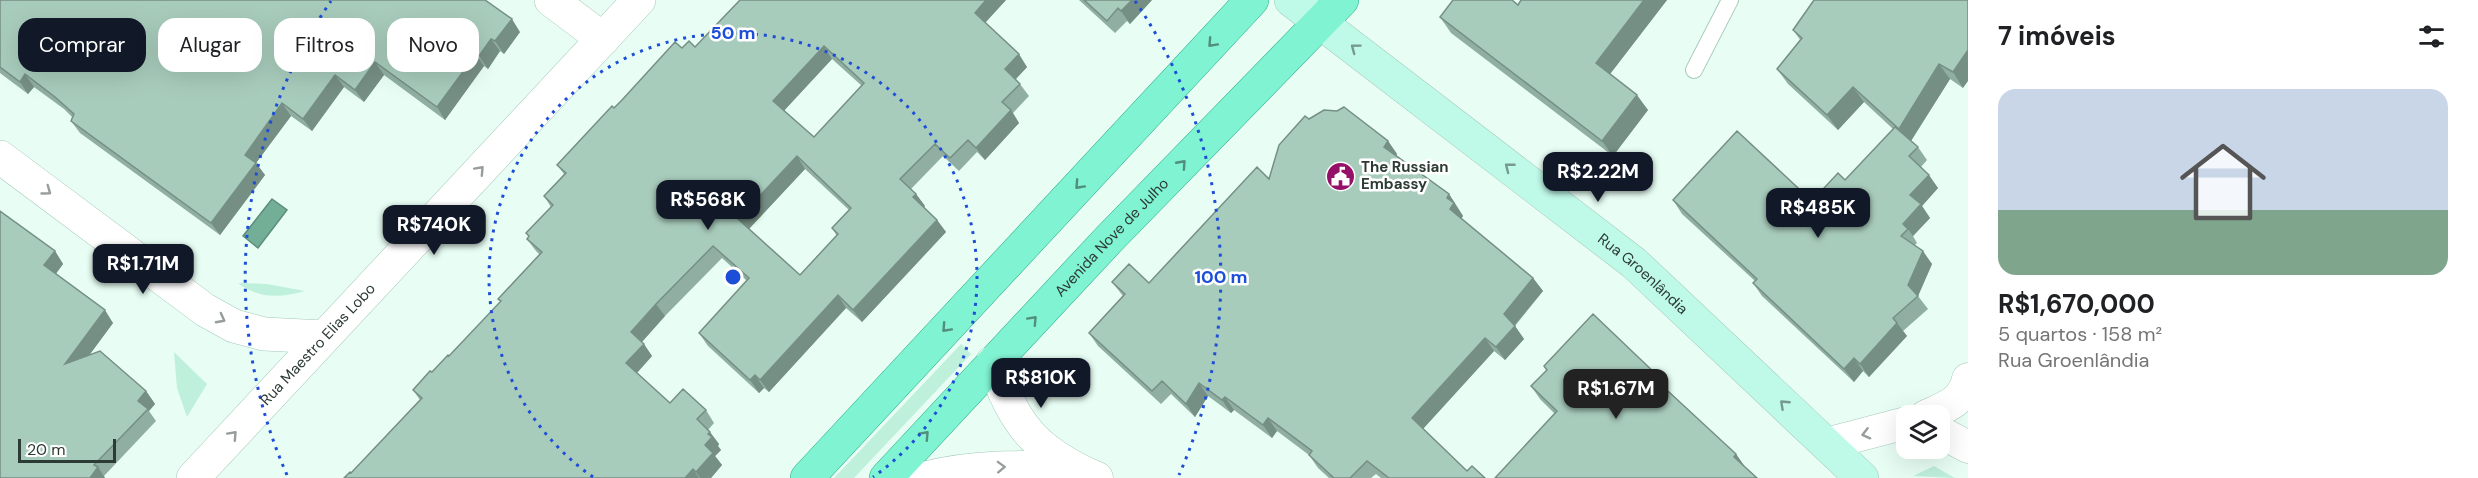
<!DOCTYPE html>
<html lang="pt">
<meta charset="utf-8">
<style>
body{margin:0;font-family:"DM Sans",sans-serif;background:#f6f6f6;color:#202124;height:100vh;display:flex;flex-direction:column;font-size:22px;white-space:nowrap}
*{box-sizing:border-box;margin:0}
p{font-size:20px;color:#757577}
.icon{flex:none;width:33px;height:33px;fill:none;stroke:currentColor;stroke-width:2;stroke-linecap:round;stroke-linejoin:round}
.map{position:relative;flex:1;overflow:hidden}
.side{display:flex;flex-direction:column;background:#fff;width:510px}
.side>*{flex:none}
.top-card{position:absolute;left:18px;top:18px;width:570px;height:54px;display:flex;gap:12px}
.tools{position:absolute;left:1896px;top:405px;display:grid;gap:12px}
.tools a{display:grid;place-items:center;width:54px;height:54px;border-radius:12px;background:#fff;box-shadow:0 6px 24px #0002;font-size:30px}
.scale{position:absolute;left:18px;bottom:15px;width:98px;box-sizing:border-box;padding-left:6px;border:3px solid #2d3b35;border-top:0;font-size:16px;line-height:21px;white-space:nowrap;color:#2d3b35;-webkit-text-stroke:4px #fff;paint-order:stroke}
.price{position:absolute;translate:-50% -51px;padding:0 14px;border-radius:12px;background:#111827;color:#fff;font-size:20px;line-height:39px;filter:drop-shadow(0 2px 3px #0008)}
.price::after{content:'';position:absolute;left:50%;top:36px;width:18px;height:14px;margin-left:-9px;background:inherit;clip-path:polygon(0 0,100% 0,50% 100%)}
.price.active{background:#222;color:#fff}
ul{padding:0;list-style:none}
li{display:grid;align-content:center;gap:12px;height:318px;padding:0 30px}
li+li{border-top:2px solid #e0e0e0}
li span{display:grid;place-items:center;height:186px;border-radius:18px;color:#555}
li>.icon{margin-inline-start:auto}
span .icon{width:108px;height:108px;fill:#fffc;stroke-width:1}
li b{font-size:26px}
h2{display:flex;justify-content:space-between;align-items:center;height:72px;padding:0 30px;font-size:26px}
.pill{padding:0 21px;border-radius:18px;background:#fff;box-shadow:0 6px 24px #0002;font-size:21px;line-height:54px}
.pill.active{background:#111827;color:#fff}
main{display:flex;flex:1;min-height:0}
.map>svg:first-child{display:block}
.green{fill:#bff0db}
.water{fill:#73ae96;stroke:#5e8c79;stroke-width:1.5}
.lines{fill:none;stroke-linecap:round;stroke-linejoin:round}
.service-casing{stroke:#a5c9ba;stroke-width:18}
.minor-casing{stroke:#a5c9ba;stroke-width:33}
.tertiary-casing{stroke:#a5c9ba;stroke-width:34}
.secondary-casing{stroke:#a5c9ba;stroke-width:34}
.primary-casing{stroke:#2cad88;stroke-width:34}
.service{stroke:#fff;stroke-width:16}
.minor{stroke:#fff;stroke-width:32}
.tertiary{stroke:#fff;stroke-width:33}
.secondary{stroke:#bff9e8;stroke-width:33}
.primary{stroke:#80f3d2;stroke-width:33}
.wall{fill:#90afa2;fill-rule:evenodd}
.shaded-wall{fill:#768f84}
.building{fill:#a8ccbc;stroke:#768f84;stroke-width:1.5;fill-rule:evenodd}
.oneway{stroke:#528e7c}
.oneway2{stroke:#769a8e}
.oneway3{stroke:#969d9a}
.ring{fill:none;stroke:#1d4ed8;stroke-width:3;stroke-dasharray:3 6}
.labels{text-anchor:middle;stroke-width:5;stroke-linejoin:round;paint-order:stroke}
.poi-label{font-size:15px;font-weight:bold;fill:#2d3b35;stroke:#fff;text-anchor:start}
.street-label{font-size:15px;fill:#2d3b35;stroke:#fff}
.centre{fill:#1d4ed8;stroke:#fff;stroke-width:3}
.ring-label{font-size:18px;text-anchor:middle;font-weight:bold;fill:#1d4ed8;stroke:#fff;stroke-width:5;stroke-linejoin:round;paint-order:stroke}
</style>
<main>
<div class="map">
<svg width="1968" height="478" viewBox="0 0 1968 478">
<rect width="100%" height="100%" fill="#e8fef4"/>
<path class="green" d="M238 283 267 284 305 291C280 298 259 299 238 283Z
M961 344 971 354 854 478H834Z
M174 352 207 384 187 417 177 388Z
M1934 466 1955 478 1913 476Z"/>
<path class="water" d="M272 199 287 210 258 248 243 236Z"/>
<g class="lines">
<defs>
<path id="service" d="M1694 70 1730 0"/>
<path id="minor" d="M992 362C1015 426 1035 451 1097 478
M1926 416C1946 407 1963 402 1968 379
M1940 432 1968 447
M1826 444 1906 423
M923 478C973 465 1022 466 1074 468"/>
<g id="tertiary">
<path d="M551 0 603 39"/>
<path d="M0 157 205 310 234 326 264 334 324 337"/>
<path id="s1" d="M193 478 639 0"/>
</g>
<g id="secondary">
<path id="s2" d="M1291 0 1634 263 1862 478"/>
</g>
<g id="primary">
<path d="M807 478 1252 0"/>
<path id="s3" d="M886 478 1109 239 1342 0"/>
</g>
</defs>
<use href="#service" class="service-casing"/>
<use href="#minor" class="minor-casing"/>
<use href="#tertiary" class="tertiary-casing"/>
<use href="#secondary" class="secondary-casing"/>
<use href="#primary" class="primary-casing"/>
<use href="#service" class="service"/>
<use href="#minor" class="minor"/>
<use href="#tertiary" class="tertiary"/>
<use href="#secondary" class="secondary"/>
<use href="#primary" class="primary"/>
</g>
<path class="wall" d="M0 0 520 32 504 54 500 51 488 69 484 66 445 120 384 75 364 102 344 87 312 131 291 116 256 163 265 175 220 235 80 133 71 121 72 117 64 109 34 87 28 94 0 73Z
M1006 0 985 23 1027 67 1016 79 1020 84 1029 96 1013 113 1019 123 985 160 977 152 959 171 943 156 911 189 916 194 925 206 924 207 937 220 946 232 862 322 846 308 769 392 764 388 759 393 708 346 699 333 747 281 722 258 665 316 642 342 652 356 637 373 670 403 706 410 714 423 708 430 719 444 718 446 721 450 715 456 722 465 711 478H344L351 473 420 400 413 390 449 356 500 302 498 299 540 255 536 251 527 239 529 237 526 233 551 207 544 196 564 174 557 165 614 108 682 48 695 47ZM832 59 862 86 814 137 784 110ZM805 169 849 210 832 228 837 236 800 275 749 229Z
M1079 0H1152L1130 24 1127 21 1115 33Z
M1521 0H1667L1610 74 1648 110 1613 156 1451 33 1440 17 1518 5Z
M1968 0 1963 88 1950 79 1911 141 1918 147 1927 160 1921 167 1938 188 1922 206 1930 218 1913 236 1917 243 1915 245 1932 264 1918 296 1928 309 1903 331 1907 336 1869 377 1863 371 1854 382 1762 296 1753 283 1755 281 1682 214 1673 200 1812 201 1845 180 1893 129 1864 102 1838 130 1788 84 1777 69 1801 41 1793 30Z
M1309 119 1388 141 1397 154 1396 155 1449 194 1463 216 1461 219 1533 278 1543 291 1515 326 1524 339 1505 360 1494 351 1423 429 1467 471 1485 478H1381L1376 474 1371 478H1329L1318 468 1309 455 1277 431 1272 438 1234 410 1231 413 1208 396 1195 417 1171 394 1161 404 1098 346 1089 333 1123 296 1112 282 1149 283 1269 179Z
M55 251 63 264 56 274 113 323 90 354 146 391 155 404 149 411 156 421 104 476 105 478H0Z
M1544 366 1659 377 1668 391 1736 454 1745 467 1555 414 1540 399 1531 386 1547 370Z"/>
<path class="shaded-wall" d="M986 0H1006L983 25 975 13Z
M1132 0H1152L1130 24 1121 11Z
M1644 0H1667L1607 78 1596 63Z
M512 19 520 32 504 54 495 41Z
M491 39 500 51 488 69 479 56Z
M824 46 832 59 782 113 773 101Z
M1968 50V81L1963 88 1953 72Z
M476 54 484 66 445 120 437 107Z
M1019 54 1027 67 1013 82 1005 69Z
M375 62 384 75 364 102 355 90Z
M1939 64 1950 79 1909 144 1899 129Z
M25 74 34 87 28 94 20 82Z
M335 75 344 87 312 131 303 119Z
M1853 87 1864 102 1838 130 1827 115Z
M1637 95 1648 110 1613 156 1602 141Z
M282 103 291 116 256 163 265 175 220 235 211 223 245 155Z
M1011 110 1019 123 985 160 976 148Z
M1388 141 1397 154 1393 160 1384 147Z
M797 156 805 169 747 231 738 219Z
M1929 175 1938 188 1922 206 1930 218 1913 236 1908 229 1903 224 1910 195Z
M916 194 925 206 922 209 913 197Z
M1449 194 1463 216 1459 222 1450 209 1447 198Z
M937 220 946 232 862 322 853 310Z
M55 251 63 264 53 277 44 265Z
M1923 251 1932 264 1918 296 1908 285Z
M1533 278 1543 291 1513 327 1504 314Z
M838 295 846 308 769 392 760 380Z
M656 304 665 316 640 344 631 332Z
M105 310 113 323 74 376 65 364Z
M1897 323 1907 336 1869 377 1860 364Z
M1515 326 1524 339 1505 360 1496 347Z
M1485 338 1494 351 1421 431 1412 418Z
M644 344 652 356 634 376 626 363Z
M1854 358 1863 371 1854 382 1844 369Z
M755 375 764 388 759 393 750 380Z
M1199 383 1208 396 1195 417 1186 404Z
M146 391 155 404 149 411 138 401Z
M1225 397 1234 410 1231 413 1222 400Z
M1268 418 1277 431 1272 438 1263 425Z
M710 432 719 444 718 446 721 450 715 456 722 465 711 478H700L696 472 708 434Z
M1736 454 1745 467 1734 457Z
M98 467 105 478H90Z
M693 469 699 478H685Z"/>
<path class="building" d="M0 0H485L512 19 495 41 491 39 479 56 476 54 437 107 375 62 355 90 335 75 303 119 282 103 245 155 256 163 211 223 71 121 74 114 55 97 25 74 20 82 0 67Z
M740 0H986L975 13 1019 54 1005 69 1020 84 1002 102 1011 110 976 148 968 140 950 158 935 144 900 179 916 194 913 197 937 220 853 310 838 295 760 380 755 375 750 380 699 333 749 278 713 246 656 304 631 332 644 344 626 363 670 403 683 389 706 410 697 419 710 432 708 434 712 437 705 445 713 453 696 472 693 469 685 478H344L350 472 351 473 422 398 413 390 430 371 432 372 448 355 449 356 501 301 498 299 542 252 527 239 529 236 526 233 553 205 544 196 566 173 557 165 612 106 614 108 622 100 675 42 682 48 689 41 695 47ZM824 46 864 83 814 137 773 101ZM797 156 851 208 832 228 838 234 800 275 738 219Z
M1084 0H1132L1121 11 1118 8 1107 21Z
M1453 0H1512L1518 5 1521 0H1644L1596 63 1637 95 1602 141 1440 17Z
M1814 0H1968V50L1953 72 1939 64 1899 129 1853 87 1827 115 1777 69 1802 38 1793 30Z
M1344 107 1388 141 1384 147 1449 194 1447 198 1454 203 1450 209 1533 278 1504 314 1515 326 1496 347 1485 338 1412 418 1467 471 1472 466 1485 478H1389L1367 461 1350 478H1334L1309 455 1312 451 1268 418 1263 425 1225 397 1222 400 1199 383 1186 404 1162 381 1152 391 1089 333 1125 294 1112 282 1129 264 1149 283 1257 167 1269 179 1279 145 1305 116 1309 119 1324 110 1337 111Z
M1895 127 1918 147 1909 156 1929 175 1910 195 1921 204 1903 224 1908 229 1901 236 1923 251 1908 285 1918 296 1893 318 1897 323 1860 364 1854 358 1844 369 1753 283 1757 279 1673 200 1737 131 1812 201 1838 173 1845 180Z
M0 211 55 251 44 265 105 310 65 364 100 351 146 391 138 401 148 409 94 465 98 467 90 478H0Z
M1593 314 1659 377 1656 380 1736 454 1734 457 1757 478H1495L1557 411 1531 386 1547 370 1544 366Z"/>
<defs><path id="oneway-chevron" d="M-2-3.5L2.5 0L-2 3.5" fill="none" stroke-width="1.6" stroke-linecap="round" stroke-linejoin="round" transform="scale(1.5)"/></defs>
<g class="oneway">
<use href="#oneway-chevron" transform="translate(1212 43) rotate(133)"/>
<use href="#oneway-chevron" transform="translate(1182 164) rotate(-48)"/>
<use href="#oneway-chevron" transform="translate(1079 185) rotate(133)"/>
<use href="#oneway-chevron" transform="translate(1033 320) rotate(-47)"/>
<use href="#oneway-chevron" transform="translate(946 328) rotate(133)"/>
<use href="#oneway-chevron" transform="translate(925 435) rotate(-47)"/>
</g>
<g class="oneway2">
<use href="#oneway-chevron" transform="translate(1355 48) rotate(-143)"/>
<use href="#oneway-chevron" transform="translate(1509 167) rotate(-142)"/>
<use href="#oneway-chevron" transform="translate(1784 404) rotate(-137)"/>
</g>
<g class="oneway3">
<use href="#oneway-chevron" transform="translate(480 170) rotate(-47)"/>
<use href="#oneway-chevron" transform="translate(47 191) rotate(36)"/>
<use href="#oneway-chevron" transform="translate(221 319) rotate(28)"/>
<use href="#oneway-chevron" transform="translate(1866 434) rotate(166)"/>
<use href="#oneway-chevron" transform="translate(233 435) rotate(-47)"/>
<use href="#oneway-chevron" transform="translate(1001 467) rotate(-2)"/>
</g>
<g class="ring">
<path d="M593 477A244 244 0 1 1 873 477"/>
<path d="M287 475A488 488 0 0 1 331 1M1135 1A488 488 0 0 1 1179 475"/>
</g>
<defs>
<symbol id="civic-disc" viewBox="-11 -11 22 22"><circle r="9.5" fill="#951068" stroke="#fff"/><path d="M-.6-6.5H3V-4.5H.6V-3L4-1V1h2V6H-6V1h2V-1L-.6-3ZM-1.2 2.5V6h2.4V2.5Z" fill="#fff"/></symbol>
</defs>
<g fill-rule="evenodd">
<use href="#civic-disc" x="1324" y="160" width="33" height="33"/>
</g>
<g class="labels">
<g class="poi-label">
<text x="1361" y="172">The Russian<tspan x="1361" dy="17">Embassy</tspan></text>
</g>
<g class="street-label">
<text dy="5" stroke="none"><textPath href="#s3" startOffset="330">Avenida Nove de Julho</textPath></text>
<text dy="5" stroke="none"><textPath href="#s2" startOffset="446">Rua Groenlândia</textPath></text>
<text dy="5" stroke="none"><textPath href="#s1" startOffset="183">Rua Maestro Elias Lobo</textPath></text>
</g>
</g>
<circle cx="733" cy="277" r="9" class="centre"/>
<g class="ring-label">
<text x="733" y="39">50 m</text>
<text x="1221" y="283">100 m</text>
</g>
</svg>
<div class="tools">
<a><svg class="icon" aria-label="layers" viewBox="0 0 24 24"><path d="M12 4l9 5-9 5-9-5zM3 14l9 5 9-5"/></svg></a>
</div>
<div class="scale">20 m</div>
<b class="price" style="left:1598px;top:203px">R$2.22M</b>
<b class="price" style="left:708px;top:231px">R$568K</b>
<b class="price" style="left:1818px;top:239px">R$485K</b>
<b class="price" style="left:434px;top:256px">R$740K</b>
<b class="price" style="left:143px;top:295px">R$1.71M</b>
<b class="price" style="left:1041px;top:409px">R$810K</b>
<b class="price active" style="left:1616px;top:420px">R$1.67M</b>
<div class="top-card">
<a class="pill active">Comprar</a>
<a class="pill">Alugar</a>
<a class="pill">Filtros</a>
<a class="pill">Novo</a>
</div>
</div>
<section class="side">
<h2>7 imóveis<svg class="icon" aria-label="filters" viewBox="0 0 24 24"><path d="M4 7h16M4 17h16"/><circle cx="9" cy="7" r="2"/><circle cx="15" cy="17" r="2"/></svg></h2>
<ul>
<li><span style="background:linear-gradient(#c9d6e8 65%,#7fa58c 0)"><svg class="icon" aria-label="home" viewBox="0 0 24 24"><path d="M3 11l9-7 9 7M6 9v11h12V9"/></svg></span><div><b>R$1,670,000</b><p>5 quartos · 158 m²</p><p>Rua Groenlândia</p></div></li>
</ul>
</section>
</main>
